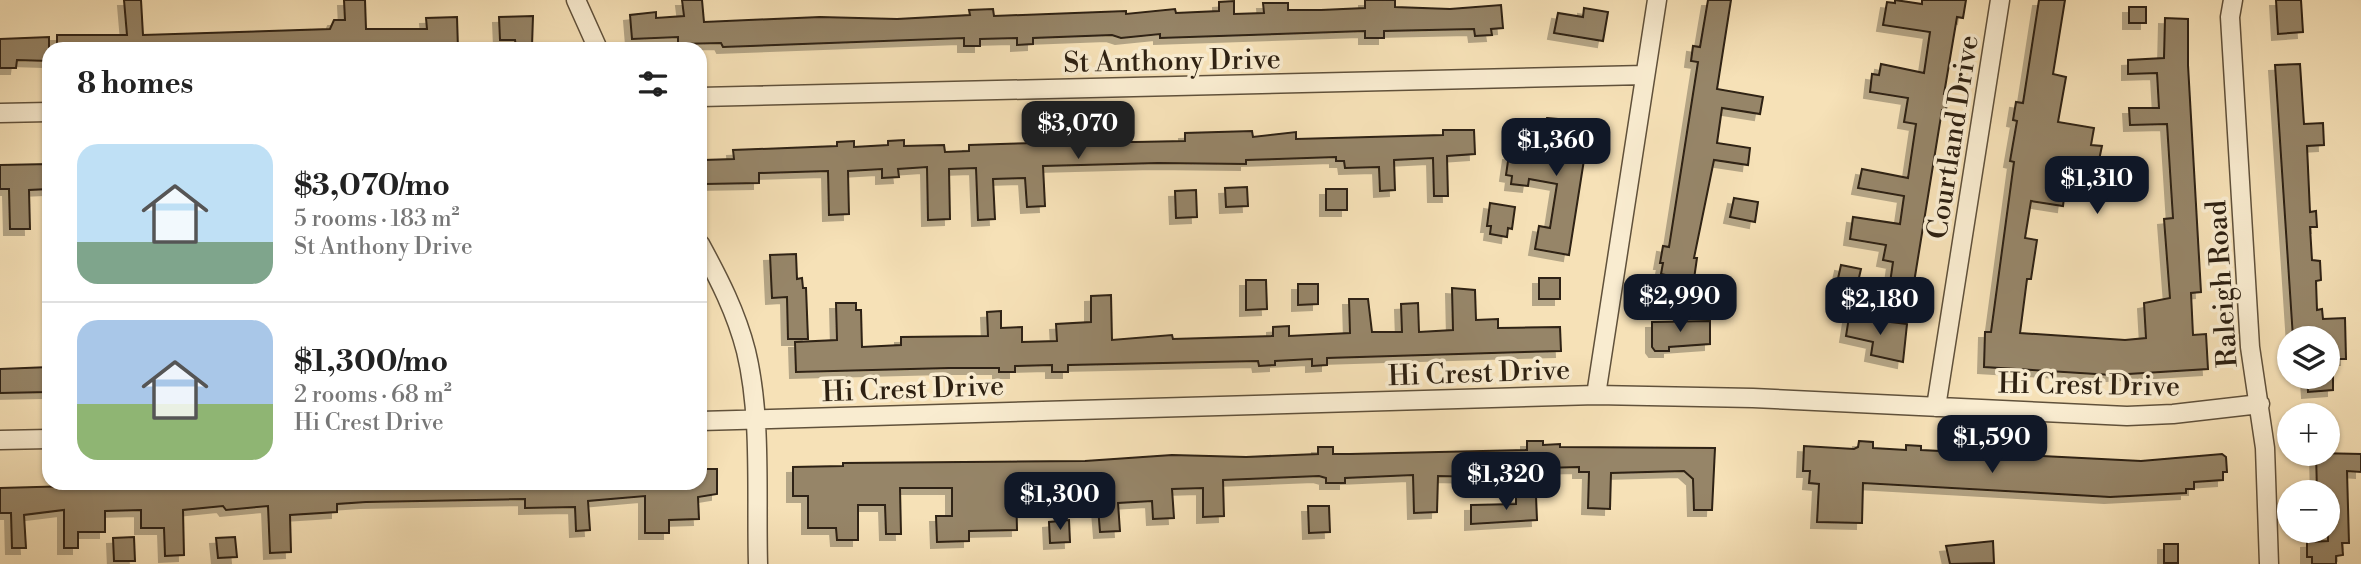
<!DOCTYPE html>
<meta charset="utf-8">
<style>
body{margin:0;font-family:"Libre Bodoni",serif;background:#f6f6f6;color:#222;height:100vh;display:flex;flex-direction:column;font-size:26px;white-space:nowrap}
*{box-sizing:border-box;margin:0}
p{font-size:23px;color:#767676}
.icon{flex:none;width:38px;height:38px;fill:none;stroke:currentColor;stroke-width:2;stroke-linecap:round;stroke-linejoin:round}
.map{position:relative;flex:1;overflow:hidden}
.side{position:absolute;left:42px;top:42px;width:665px;height:448px;display:flex;flex-direction:column;background:#fff;border-radius:21px;box-shadow:0 2px 5px #0004}
.side>*{flex:none}
.tools{position:absolute;left:2277px;top:326px;display:grid;gap:14px}
.tools a{display:grid;place-items:center;width:63px;height:63px;border-radius:50%;background:#fff;box-shadow:0 2px 5px #0004;font-size:35px}
.price{position:absolute;translate:-50% -60px;padding:0 16px;border-radius:14px;background:#111827;color:#fff;font-size:23px;line-height:46px;filter:drop-shadow(0 2px 4px #0008)}
.price::after{content:'';position:absolute;left:50%;top:42px;width:21px;height:16px;margin-left:-10px;background:inherit;clip-path:polygon(0 0,100% 0,50% 100%)}
.price.on{background:#222;color:#fff}
ul{padding:0;list-style:none}
li{display:flex;align-items:center;gap:21px;height:175px;padding:0 35px}
li+li{border-top:2px solid #e0e0e0}
li span{display:grid;place-items:center;flex:none;width:196px;height:140px;border-radius:21px;color:#555}
li>.icon{margin-inline-start:auto}
span .icon{width:84px;height:84px;fill:#fffc;stroke-width:1}
li b{font-size:30px}
h2{display:flex;justify-content:space-between;align-items:center;height:84px;padding:0 35px;font-size:30px}
.map>svg:first-child{display:block}
.building{fill:#968568;stroke:#2e2112;stroke-width:2;filter:url(#shadow)}
.lines{fill:none;stroke-linecap:round;stroke-linejoin:round}
.minor-casing{stroke:#60513b;stroke-width:21}
.minor{stroke:#f9ecd0;stroke-width:18}
.labels{text-anchor:middle;stroke-width:7;stroke-linejoin:round;paint-order:stroke}
.street-label{font-size:28px;fill:#2e2112;stroke:#f9ecd0}
</style>
<div class="map">
<svg width="2361" height="564" viewBox="0 0 2361 564">
<defs>
<filter id="shadow"><feDropShadow dx="-6" dy="6" stdDeviation="0" flood-color="#0004"/></filter>
</defs>
<rect width="100%" height="100%" fill="#f6e1b7"/>
<filter id="stains"><feTurbulence type="fractalNoise" baseFrequency=".00286" numOctaves="4"/><feColorMatrix values="0 0 0 0 .2 0 0 0 0 .09 0 0 0 0 .02 0 0 0 .5 -.17"/></filter>
<radialGradient id="worn" r=".72"><stop offset=".6" stop-color="#630" stop-opacity="0"/><stop offset="1" stop-color="#630" stop-opacity=".3"/></radialGradient>
<path class="building" d="M124 0H141L143 35 330 29 334 20H345L344 0H365L366 29H427L426 18 457 17 458 49H57V35H127Z
M682 0H702L704 22 820 17 897 19 970 15 969 10 993 9 994 16 1126 11V14L1175 9 1176 13 1219 11V2L1234 1V14L1264 13 1263 3H1288V10H1321L1365 8V0H1395V7L1450 9 1501 5 1503 28 1491 29 1492 35 1475 36 1474 29 1384 31V38H1365V31L1160 38V34L1121 38 1112 35 1033 38V44L1017 45V38L980 39V46H964V38L723 47 721 43 678 44V37L632 39 630 15 656 12V18L684 16Z
M1708 0H1731L1717 89 1763 97 1760 114 1722 108 1717 143 1750 148 1748 165 1714 160 1694 258H1697L1694 279H1684L1661 274 1663 263H1660L1663 246 1669 247 1698 62 1691 61 1693 46 1700 47Z
M1895 0 1922 4V0H1966L1963 18 1957 17 1944 94H1948L1946 110H1942L1911 301 1888 297 1893 262 1883 260 1886 245 1850 239 1853 217 1900 224 1904 196 1858 188 1862 169 1908 178 1916 124 1904 122 1908 98 1870 92 1872 74 1879 75 1881 64 1924 73 1930 32 1883 25 1887 2 1895 3Z
M2039 0H2065L2053 74 2066 77 2058 122 2094 128 2091 145 2102 146 2099 160 2129 158 2130 175 2108 177 2085 172 2083 178 2067 174 2063 206 2031 201 2025 238 2037 240 2031 279H2027L2020 333 2125 340 2146 338 2144 303 2170 298 2164 219 2173 218 2167 124 2130 125 2129 108H2159L2157 73 2128 74V60L2164 58 2165 18 2188 19V65L2201 292 2191 293 2193 335 2206 334 2208 369 2112 375 1984 367 1985 332H1991L2014 162 2010 161 2017 121 2013 120 2016 102 2023 103Z
M2276 0H2301L2303 32 2278 34Z
M2129 7H2146V23H2129Z
M1584 8 1608 12 1603 41 1554 33 1558 13 1583 17Z
M533 16 532 46 516 47 515 40H500L499 17Z
M49 37V61L17 60 16 68H0V39Z
M2300 64 2304 124 2323 123 2324 145 2307 146 2310 212 2316 211 2317 227H2310L2312 260 2320 261 2321 280 2316 281 2317 310 2322 309 2323 319 2345 318 2346 359H2328V338H2293L2275 65Z
M1547 118 1590 122 1569 255 1535 249 1539 226 1550 228 1557 184 1529 179 1528 186 1511 184 1512 176 1506 175 1509 154 1539 158Z
M1443 130H1474L1475 154 1447 156 1448 196H1434L1433 158 1394 160 1395 190 1380 191 1379 167 1345 168 1344 161H1336V157L1246 160V164L1158 163 1043 166 1045 206 1027 207 1025 178 993 179 995 219 978 220 976 168 949 169 950 219 928 220 927 167 898 169 899 177 882 178V169L848 171 849 214 829 215 828 171 759 173V183L705 184 704 160 734 159 733 150 837 146V142L854 141V147L888 145V141L904 140V146L944 145 945 152 969 151V145L1036 143V137L1063 136V142H1135L1185 141V133L1252 131 1253 137 1296 132V139L1443 135Z
M49 164V189L29 190 30 229H10L9 189H0V165Z
M1247 187 1248 206 1226 207 1225 188Z
M1326 189H1347V210H1326Z
M1196 190 1197 217 1176 218 1175 191Z
M1734 198 1758 202 1755 222 1730 217Z
M1490 203 1515 207 1512 229 1508 228 1507 237 1490 234 1491 226H1487Z
M796 254 797 279 802 278 803 288H806L808 339H788L787 297 772 298 770 255Z
M1841 265 1861 269 1857 286 1837 283Z
M1539 278H1560V299H1539Z
M1246 280H1266L1267 309 1246 310Z
M1298 284H1318V304L1298 305Z
M1452 288 1475 290 1476 320 1498 319V328L1560 327 1561 351 1327 358V365L1312 366V359L1275 361V365L1259 366 1258 361 1068 365V372H1052V365L1015 366V372H999V368H949L796 372 795 342 837 340 836 303H856V310H861L862 347 901 345V337L988 336 987 312 1001 311V328L1022 327V342L1057 341 1056 324 1091 322V296L1111 295 1112 340 1172 335 1173 339 1273 336V327L1289 326V336L1350 333 1349 299H1368L1372 332H1402L1401 304 1418 303 1419 332 1453 330Z
M1849 317 1907 324 1903 362 1871 355 1873 342 1846 336Z
M1710 321V344L1669 347V351H1655L1652 347V322Z
M49 367V392L0 393V369Z
M2307 376H2333V390L2308 392Z
M1527 441H1543V445L1560 444V447L1715 448 1712 510H1694L1693 479 1684 471 1611 473 1610 509 1588 508 1589 472H1579V467L1509 469V474L1484 473V477L1438 476 1437 512 1414 513 1413 475 1345 478V483H1326V478L1319 476 1223 480 1224 516 1203 517V488L1172 489 1174 518 1153 519 1152 501 1118 503 1120 531 1100 532 1097 494 1071 495 1070 484 1016 486 1017 530 969 531V541L937 542 936 516H952V488H900L901 534H886L885 505H858V540H837L836 528H808V496H793V467L843 466V463L1085 461 1172 455 1246 457 1318 454V447H1333V454H1350L1527 450Z
M1859 441 1873 442V448L1906 450V445L1921 446V450L2141 461 2222 454 2226 457 2227 472H2223V480L2194 482V489H2186V493L2110 497 1863 483 1862 523 1817 522 1819 484 1809 483 1810 471H1803L1804 446 1854 449 1858 447Z
M2316 453 2361 454V472L2347 471 2349 543H2342L2343 555 2336 556V564H2312V557H2307V542L2328 541V492H2317Z
M700 469H717V494L698 497 699 519 669 520V533H645V496L588 501 590 530 576 531 575 507 525 508V499L366 502 337 504V512L290 515 291 552 270 553 268 506 226 510 223 506 183 510 184 555 165 556 164 528H141V510L105 511V532H78V548H64V510L24 515 26 548H12L11 513H0V488L183 483H700Z
M1536 496 1537 520 1471 524V505L1516 504V497Z
M1308 506H1329L1330 532 1309 533Z
M1069 520 1070 542 1050 543 1049 522Z
M134 537 135 561H114L113 538Z
M235 537 237 557 218 558 216 538Z
M1993 541 1994 563 1950 564 1946 546Z
M2164 544H2178V563H2164Z"/>
<g class="lines">
<defs>
<path id="minor" d="M576 0 598 49
M2233 0 2230 17 2250 347 2265 448 2269 564
M700 97 1645 75
M0 113 49 112
M700 244C719 279 736 312 746 351 762 417 756 496 758 564
M1596 395 1657 0
M1936 407 2000 0
M700 421 1596 395 1753 398 2127 416 2173 414 2260 404
M0 440 49 439"/>
</defs>
<use href="#minor" class="minor-casing"/>
<use href="#minor" class="minor"/>
</g>
<g class="labels">
<g class="street-label">
<text transform="translate(1172 60) rotate(-1)" y="10">St Anthony Drive</text>
<text transform="translate(1952 137) rotate(-81)" y="10">Courtland Drive</text>
<text transform="translate(2221 284) rotate(-94)" y="10">Raleigh Road</text>
<text transform="translate(1479 372) rotate(-2)" y="10">Hi Crest Drive</text>
<text transform="translate(2089 384) rotate(1)" y="10">Hi Crest Drive</text>
<text transform="translate(913 388) rotate(-2)" y="10">Hi Crest Drive</text>
</g>
</g>
<rect width="100%" height="100%" filter="url(#stains)"/>
<rect width="100%" height="100%" fill="url(#worn)"/>
</svg>
<div class="tools">
<a><svg class="icon" aria-label="layers" viewBox="0 0 24 24"><path d="M12 4l9 5-9 5-9-5zM3 14l9 5 9-5"/></svg></a>
<a>+</a>
<a>−</a>
</div>
<b class="price on" style="left:1078px;top:161px">$3,070</b>
<b class="price" style="left:1556px;top:178px">$1,360</b>
<b class="price" style="left:2097px;top:216px">$1,310</b>
<b class="price" style="left:1680px;top:334px">$2,990</b>
<b class="price" style="left:1880px;top:337px">$2,180</b>
<b class="price" style="left:1992px;top:475px">$1,590</b>
<b class="price" style="left:1506px;top:512px">$1,320</b>
<b class="price" style="left:1060px;top:532px">$1,300</b>
<section class="side">
<h2>8 homes<svg class="icon" aria-label="filters" viewBox="0 0 24 24"><path d="M4 7h16M4 17h16"/><circle cx="9" cy="7" r="2"/><circle cx="15" cy="17" r="2"/></svg></h2>
<ul>
<li><span style="background:linear-gradient(#bfe0f5 70%,#7fa58c 0)"><svg class="icon" aria-label="home" viewBox="0 0 24 24"><path d="M3 11l9-7 9 7M6 9v11h12V9"/></svg></span><div><b>$3,070/mo</b><p>5 rooms · 183 m²</p><p>St Anthony Drive</p></div></li>
<li><span style="background:linear-gradient(#a9c7e8 60%,#8fb573 0)"><svg class="icon" aria-label="home" viewBox="0 0 24 24"><path d="M3 11l9-7 9 7M6 9v11h12V9"/></svg></span><div><b>$1,300/mo</b><p>2 rooms · 68 m²</p><p>Hi Crest Drive</p></div></li>
</ul>
</section>
</div>
